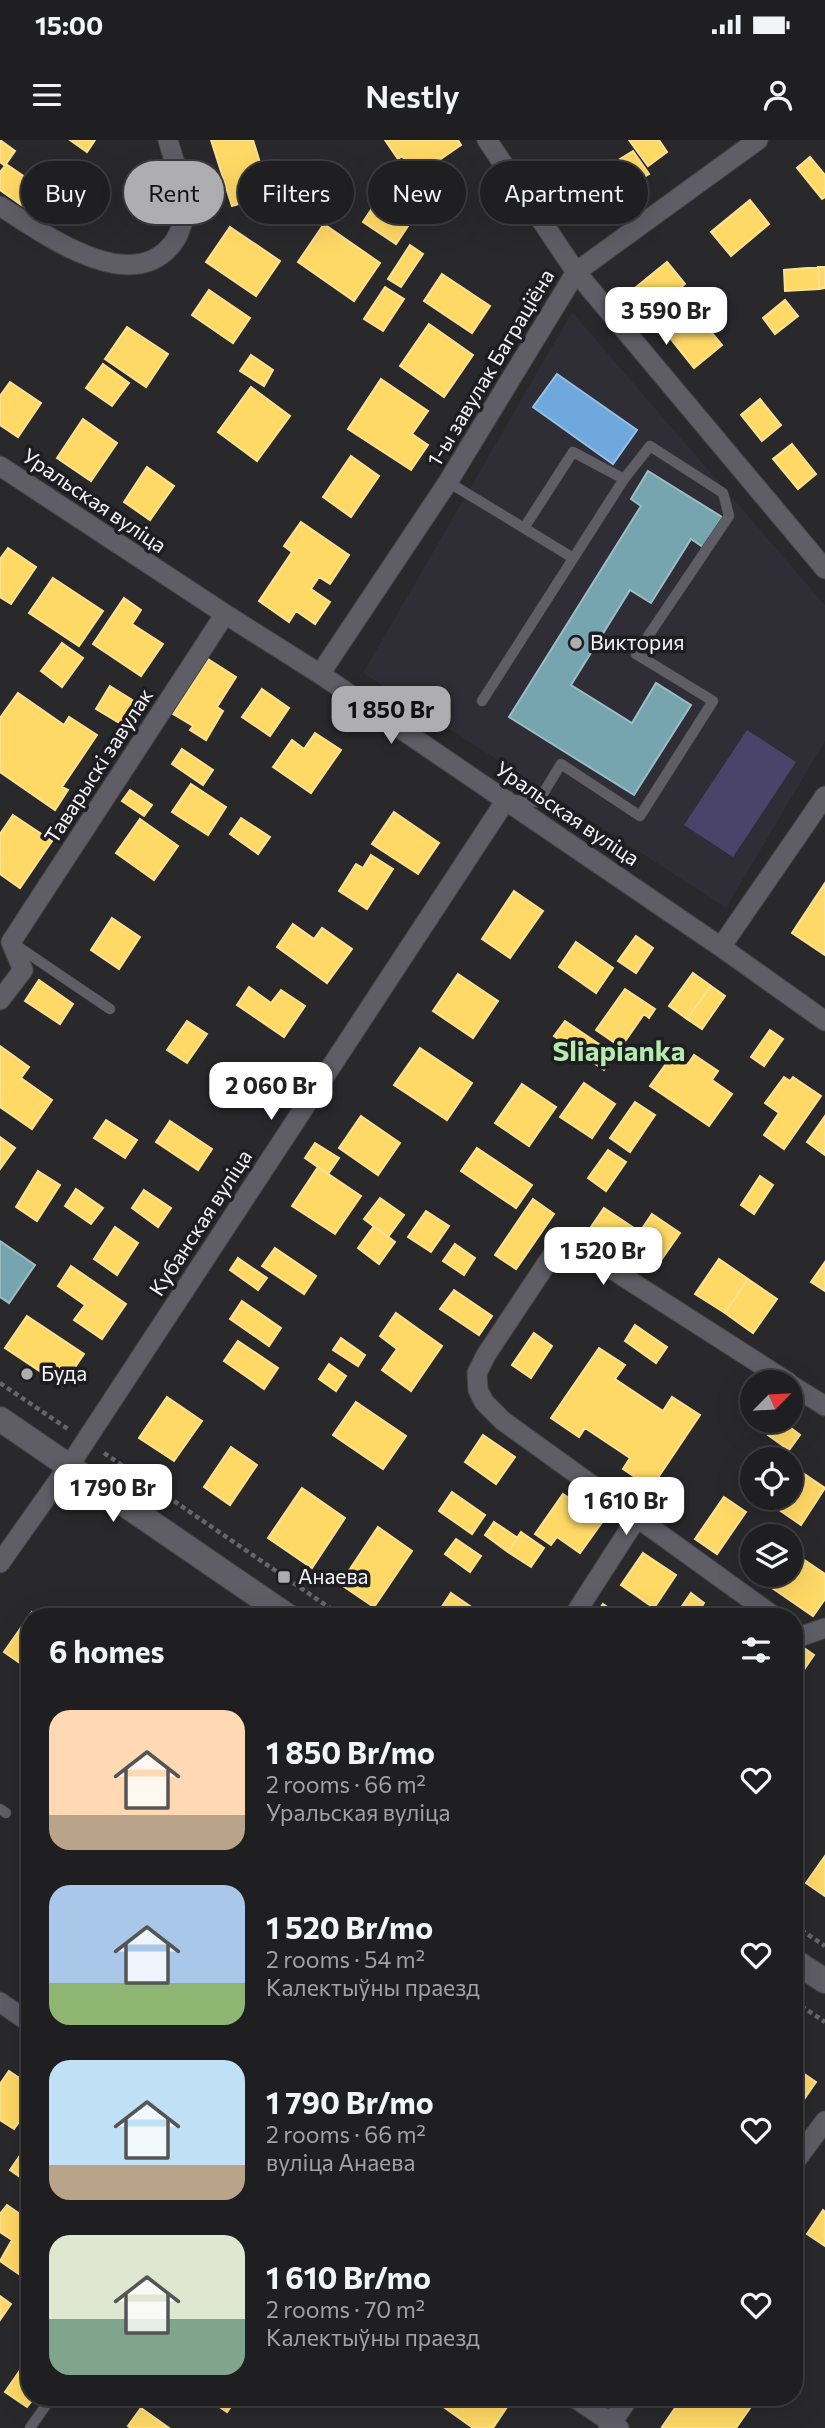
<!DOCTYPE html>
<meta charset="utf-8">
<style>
body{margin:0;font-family:Commissioner,sans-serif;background:#2c2b2d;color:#f1f3f6;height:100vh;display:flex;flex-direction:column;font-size:26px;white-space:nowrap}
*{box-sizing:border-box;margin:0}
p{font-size:23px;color:#a1a2a5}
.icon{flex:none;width:38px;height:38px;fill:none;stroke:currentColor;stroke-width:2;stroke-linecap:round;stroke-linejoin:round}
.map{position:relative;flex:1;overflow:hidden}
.sheet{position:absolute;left:21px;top:1468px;width:782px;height:798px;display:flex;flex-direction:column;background:#1f1e20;border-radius:28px;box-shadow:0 7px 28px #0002,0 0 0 2px #3c3c3e}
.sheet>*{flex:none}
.banner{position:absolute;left:21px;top:21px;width:784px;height:63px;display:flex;gap:14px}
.needle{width:46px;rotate:66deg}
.buttons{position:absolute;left:740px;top:1230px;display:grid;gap:14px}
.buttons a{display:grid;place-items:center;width:63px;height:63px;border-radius:50%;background:#1f1e20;box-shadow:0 7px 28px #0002,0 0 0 2px #3c3c3e;font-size:35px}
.price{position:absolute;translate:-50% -60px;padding:0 16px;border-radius:14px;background:#fff;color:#222;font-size:23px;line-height:46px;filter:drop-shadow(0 2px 4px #0008)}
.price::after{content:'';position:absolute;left:50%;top:42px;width:21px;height:16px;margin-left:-10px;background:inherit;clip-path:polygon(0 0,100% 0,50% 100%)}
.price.on{background:#aeadaf;color:#111}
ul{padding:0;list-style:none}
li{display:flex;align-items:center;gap:21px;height:175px;padding:0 28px}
li span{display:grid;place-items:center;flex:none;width:196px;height:140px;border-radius:21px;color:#555}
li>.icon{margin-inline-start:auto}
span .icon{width:84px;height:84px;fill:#fffc;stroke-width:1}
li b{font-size:30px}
h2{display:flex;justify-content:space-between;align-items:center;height:84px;padding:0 28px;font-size:30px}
.chip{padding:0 24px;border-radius:32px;background:#1f1e20;box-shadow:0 7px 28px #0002,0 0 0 2px #3c3c3e;font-size:24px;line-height:63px}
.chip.on{background:#aeadaf;color:#111}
.status{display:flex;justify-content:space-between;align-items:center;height:49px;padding:0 35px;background:#1f1e20;direction:ltr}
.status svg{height:19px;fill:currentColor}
header{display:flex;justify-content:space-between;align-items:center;height:91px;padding:0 28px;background:#1f1e20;font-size:32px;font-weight:600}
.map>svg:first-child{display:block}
.built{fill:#2f2d36}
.green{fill:#4b446a}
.homes{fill:#ffd966;stroke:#fce192;stroke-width:2}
.schools{fill:#6fa8dc;stroke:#97bfe4;stroke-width:2}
.public{fill:#76a5af;stroke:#9cbdc5;stroke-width:2}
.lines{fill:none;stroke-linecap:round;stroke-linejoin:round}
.service-casing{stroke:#464547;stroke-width:11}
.minor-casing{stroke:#464547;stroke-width:21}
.tertiary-casing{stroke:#464547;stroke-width:26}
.path{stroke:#646469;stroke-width:4.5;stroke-dasharray:5 3.5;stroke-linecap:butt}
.service{stroke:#5f5e66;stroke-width:10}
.minor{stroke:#5f5e66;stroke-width:19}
.tertiary{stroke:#5f5e66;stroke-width:24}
.poi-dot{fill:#aeadaf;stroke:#1e1e22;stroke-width:2.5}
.labels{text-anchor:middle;stroke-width:7;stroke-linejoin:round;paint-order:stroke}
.street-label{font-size:21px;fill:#f5f4f7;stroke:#1e1e22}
.poi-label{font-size:21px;fill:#f5f4f7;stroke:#1e1e22;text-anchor:start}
.district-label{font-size:28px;font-weight:bold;fill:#b5ebad;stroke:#1e1e22}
</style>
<div class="status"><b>15:00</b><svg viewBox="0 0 49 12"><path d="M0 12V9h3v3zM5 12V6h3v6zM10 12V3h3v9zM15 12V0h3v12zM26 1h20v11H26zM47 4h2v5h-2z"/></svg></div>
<header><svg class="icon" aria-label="menu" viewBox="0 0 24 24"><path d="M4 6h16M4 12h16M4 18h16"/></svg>Nestly<svg class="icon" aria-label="person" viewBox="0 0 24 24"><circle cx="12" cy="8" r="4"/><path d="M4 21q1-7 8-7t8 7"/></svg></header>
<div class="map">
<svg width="825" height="2288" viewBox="0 0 825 2288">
<rect width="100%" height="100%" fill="#29282a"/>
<path class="built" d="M572 172 825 465V601L726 768 363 533Z"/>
<path class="green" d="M747 590 796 622 733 717 684 685Z"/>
<path class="homes" d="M0 0 15 11 6 24 54 57 40 78 0 50V32L5 26 0 22Z
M70 0H95L87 12Z
M211 0H253L270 55 232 66Z
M385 0H458L461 5 416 36 402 16 398 19Z
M629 0H659L667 12 648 26Z
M633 11 649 34 636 42 620 19Z
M810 17 825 35V57L822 59 797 28Z
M575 29 595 57 571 75 551 46Z
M750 60 769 84 731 116 711 92Z
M375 64 408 86 396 104 363 82Z
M324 84 380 123 354 161 298 122Z
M230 87 280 121 256 156 206 122Z
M410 105 423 114 401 147 388 139Z
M667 122 685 144 648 176 629 153Z
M818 127 819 149 785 151 784 130Z
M818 127H825V148L819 149Z
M442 134 490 166 472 193 424 161Z
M385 147 404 159 383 191 364 179Z
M209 150 250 178 233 203 192 175Z
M785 160 798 176 775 194 763 178Z
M698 176 722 205 694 228 670 198Z
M429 184 473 215 444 257 400 226Z
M127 187 168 214 146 247 105 219Z
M251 215 273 230 264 246 240 231Z
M103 224 129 243 112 266 86 248Z
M381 239 428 271 412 294 428 305 411 330 348 289Z
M10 242 41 263 18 297 0 285V256Z
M251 247 290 276 257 321 218 292Z
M760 259 781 285 762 301 741 275Z
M83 279 117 303 91 341 57 318Z
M792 304 816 334 798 349 773 319Z
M351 316 379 336 351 377 323 357Z
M147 327 174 346 150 380 124 362Z
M301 382 349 415 330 444 319 437 311 449 330 462 315 484 296 471 289 482 259 461 292 412 284 406Z
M8 408 36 427 11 464 0 457V419Z
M53 438 103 471 79 506 29 473Z
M124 458 141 470 132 484 163 504 141 536 93 504Z
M62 503 83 518 62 547 41 531Z
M208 519 236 537 217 567 223 571 206 600 190 590 193 586 173 574Z
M110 546 145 568 131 590 96 569Z
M262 549 289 568 270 596 242 577Z
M18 553 64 585 69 577 97 595 62 647 68 650 55 670 0 632V578Z
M315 593 341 610 311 653 273 627 292 600 304 609Z
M182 609 213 630 203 645 172 624Z
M191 644 226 667 208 695 172 672Z
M130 650 152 665 144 676 122 661Z
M394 672 439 703 418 734 372 704Z
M13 675 52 701 20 748 0 734V694Z
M241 678 270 697 258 714 230 694Z
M140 679 178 706 154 740 116 713Z
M371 715 393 729 367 769 339 751 356 724 363 728Z
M825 743V815L792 793Z
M514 751 543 771 510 818 482 799Z
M112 778 140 797 119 829 91 810Z
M293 784 314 799 322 788 352 809 327 843 277 807Z
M636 796 653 808 636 833 618 821Z
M576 802 613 828 596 853 559 827Z
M693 833 711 846 687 879 669 866Z
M458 834 498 861 473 898 433 871Z
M39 840 73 864 60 884 25 861Z
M711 846 725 856 702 889 687 879Z
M249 847 271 863 281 850 305 866 284 897 237 865Z
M625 849 655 869 649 878 644 874 621 907 596 890Z
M187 881 207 894 187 923 167 910Z
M565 881 615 915 604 930 554 896Z
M770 890 783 899 764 926 751 917Z
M0 906 29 927 21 938 52 960 32 989 0 967Z
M420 908 472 943 447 980 394 945Z
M673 914 688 924 694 915 718 931 712 940 732 954 709 986 650 946Z
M784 937 790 941 793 937 821 956 784 1009 764 995 779 973 765 963Z
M584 943 615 964 592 998 560 977Z
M522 944 556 967 529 1006 495 983Z
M635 962 655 975 630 1012 610 998Z
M361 976 400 1003 378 1035 339 1008Z
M825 976V1015L807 1002Z
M106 980 137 1000 125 1018 94 998Z
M170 981 212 1009 198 1030 156 1002Z
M0 997 15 1008 0 1029Z
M315 1003 339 1018 328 1034 305 1018Z
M477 1008 532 1045 516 1068 461 1031Z
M608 1010 626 1022 606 1051 588 1038Z
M318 1027 361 1056 335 1094 292 1066Z
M38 1031 60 1045 37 1081 16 1067Z
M760 1036 773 1045 754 1074 741 1065Z
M76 1049 103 1068 91 1084 65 1066Z
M144 1050 171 1068 158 1087 132 1068Z
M380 1058 404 1075 388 1097 364 1079Z
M533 1059 554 1074 516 1129 495 1115Z
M604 1068 640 1092 627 1111 591 1087Z
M426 1071 449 1086 431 1112 408 1097Z
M652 1074 680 1093 654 1130 627 1111Z
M374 1086 395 1102 379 1124 358 1108Z
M115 1087 138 1103 117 1135 94 1119Z
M455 1104 475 1118 464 1135 443 1121Z
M275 1108 316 1136 304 1154 262 1126Z
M238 1118 267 1138 258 1150 230 1130Z
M719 1119 748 1139 725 1173 695 1154Z
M825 1122V1151L811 1142Z
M71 1126 126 1164 102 1199 74 1180 85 1165 58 1146Z
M748 1139 777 1159 753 1193 725 1173Z
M454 1150 492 1176 479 1195 440 1169Z
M242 1161 281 1188 269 1206 230 1179Z
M396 1173 442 1206 411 1251 382 1230 397 1209 380 1196Z
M27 1176 84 1214 62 1246 5 1208Z
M635 1185 667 1207 656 1223 625 1201Z
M534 1193 552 1206 531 1238 512 1225Z
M341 1198 365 1215 358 1226 333 1210Z
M238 1201 278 1228 264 1249 224 1221Z
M599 1208 625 1225 615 1239 663 1271 672 1257 700 1275 651 1348 623 1329 630 1318 585 1288 579 1297 551 1278Z
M329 1224 346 1236 336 1251 319 1239Z
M167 1257 202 1281 174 1321 139 1298Z
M356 1262 406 1296 383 1329 333 1295Z
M778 1281H782L800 1295 789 1310 768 1295Z
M483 1295 515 1317 496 1344 465 1322Z
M231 1307 257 1325 230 1365 204 1347Z
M791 1325 825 1348 801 1385 762 1358H791Z
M302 1348 345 1378 312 1428 268 1398Z
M452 1352 485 1375 472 1394 439 1371Z
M563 1354 603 1381 580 1413 557 1397 551 1405 535 1394Z
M724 1357 746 1372 717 1414 695 1399Z
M494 1382 518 1398 508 1412 485 1395Z
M378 1387 412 1411 374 1467 340 1444Z
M521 1392 544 1408 531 1427 508 1412Z
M456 1399 481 1416 470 1432 445 1414Z
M791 1411 825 1434V1459L813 1476 753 1435H791Z
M643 1413 676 1435 654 1468 621 1445Z
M451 1453 486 1477H435Z
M691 1453 704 1463 695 1477H685L678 1472Z
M603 1464 622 1477H594Z
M32 1472 39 1477H30V1530L4 1512Z
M804 1508 814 1515 794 1544V1522Z
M825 1716V1756L806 1743Z
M794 1927 816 1942 805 1958 794 1951Z
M9 1931 30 1945V1967L14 1989 0 1980V1944Z
M30 2001V2044L10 2030Z
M7 2065 30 2081V2118L19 2134 0 2121 12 2100 0 2092V2074Z
M823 2070 825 2072V2106L807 2094Z
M0 2156 11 2164 0 2180Z
M30 2216V2258H34L27 2267 5 2252Z
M207 2258H237L227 2272Z
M436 2258H493L507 2267 493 2288H473L434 2260Z
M682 2258H757L736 2288H664L662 2287Z
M141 2268 169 2288H131L128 2286Z"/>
<path class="schools" d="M557 234 637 290 613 324 533 267Z"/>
<path class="public" d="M648 331 722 377 703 407 691 399 651 463 630 450 571 545 632 583 656 543 691 565 634 655 509 577 641 366 631 359Z
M0 1101 35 1125 9 1163 0 1157Z"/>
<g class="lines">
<defs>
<path id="service" d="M448 342 524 388 573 312 624 339 650 306 723 353 729 376 636 514 713 561 640 676 561 624 538 662 513 660
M524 388 573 418
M482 561 624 339
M17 806 110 869
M0 1669 6 1673
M30 2288 51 2258"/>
<path id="minor" d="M487 0 576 132 825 429
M0 66C41 92 131 159 173 103 180 94 186 75 185 63 183 42 173 20 168 0
M0 326 225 474 320 534 721 807 825 881
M320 534 448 342 576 132 758 0
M721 807 825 656
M0 860 23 830 11 802 225 474
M791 1245 825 1266
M0 1423 77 1314 506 660
M573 1477 636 1379
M775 1477 503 1281 484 1262 478 1250 477 1233 486 1215 553 1114 567 1107 581 1111 599 1121 788 1242
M794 1491 802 1496 825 1488
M0 1862 30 1883
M794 2023 825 1981
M575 2258 619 2288
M608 2288 629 2258"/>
<path id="tertiary" d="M0 1279 289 1477
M794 1821 825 1841"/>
</defs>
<use href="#service" class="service-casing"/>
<use href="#minor" class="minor-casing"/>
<use href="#tertiary" class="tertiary-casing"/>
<path class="path" d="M0 1243 68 1289
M104 1313 343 1477
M794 1785 825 1806
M794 1861 825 1882"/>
<use href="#service" class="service"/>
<use href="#minor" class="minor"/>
<use href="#tertiary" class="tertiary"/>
</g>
<g class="poi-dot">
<circle cx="576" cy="503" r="7"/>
<circle cx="27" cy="1234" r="7"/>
<rect x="277" y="1430" width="14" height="14" rx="3.5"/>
</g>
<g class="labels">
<g class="street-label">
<text transform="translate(491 228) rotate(-59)" y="7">1-ы завулак Баграціёна</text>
<text transform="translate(94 361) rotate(34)" y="7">Уральская вуліца</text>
<text transform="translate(99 626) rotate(-57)" y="7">Таварыскі завулак</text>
<text transform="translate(567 674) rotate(34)" y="7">Уральская вуліца</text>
<text transform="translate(201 1083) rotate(-57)" y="7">Кубанская вуліца</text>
</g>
<g class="poi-label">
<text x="590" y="510">Виктория</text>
<text x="41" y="1241">Буда</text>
<text x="298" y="1444">Анаева</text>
</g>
<g class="district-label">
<text x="619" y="921">Sliapianka</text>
</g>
</g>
</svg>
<div class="buttons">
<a><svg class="needle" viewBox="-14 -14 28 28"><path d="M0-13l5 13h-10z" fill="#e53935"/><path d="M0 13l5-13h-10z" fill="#a1a2a5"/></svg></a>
<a><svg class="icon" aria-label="locate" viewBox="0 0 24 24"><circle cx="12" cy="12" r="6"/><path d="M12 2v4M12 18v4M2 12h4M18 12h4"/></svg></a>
<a><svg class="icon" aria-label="layers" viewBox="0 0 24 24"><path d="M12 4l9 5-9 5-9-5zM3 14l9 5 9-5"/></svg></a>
</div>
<b class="price" style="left:666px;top:207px">3 590 Br</b>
<b class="price on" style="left:391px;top:606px">1 850 Br</b>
<b class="price" style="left:271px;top:982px">2 060 Br</b>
<b class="price" style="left:603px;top:1147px">1 520 Br</b>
<b class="price" style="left:113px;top:1384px">1 790 Br</b>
<b class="price" style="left:626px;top:1397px">1 610 Br</b>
<div class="banner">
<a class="chip">Buy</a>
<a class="chip on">Rent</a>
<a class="chip">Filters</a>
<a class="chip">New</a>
<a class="chip">Apartment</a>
</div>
<section class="sheet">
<h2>6 homes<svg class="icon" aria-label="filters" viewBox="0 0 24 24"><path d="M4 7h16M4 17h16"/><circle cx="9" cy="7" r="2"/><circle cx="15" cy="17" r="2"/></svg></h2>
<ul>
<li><span style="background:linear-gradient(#ffd9b3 75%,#b9a48a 0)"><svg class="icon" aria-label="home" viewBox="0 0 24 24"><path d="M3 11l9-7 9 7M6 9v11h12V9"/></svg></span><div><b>1 850 Br/mo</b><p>2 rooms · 66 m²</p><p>Уральская вуліца</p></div><svg class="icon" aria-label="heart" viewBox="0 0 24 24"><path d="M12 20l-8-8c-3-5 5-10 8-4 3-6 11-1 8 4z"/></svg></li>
<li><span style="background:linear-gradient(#a9c7e8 70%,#8fb573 0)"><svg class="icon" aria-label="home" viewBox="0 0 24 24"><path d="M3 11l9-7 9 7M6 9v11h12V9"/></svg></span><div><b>1 520 Br/mo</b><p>2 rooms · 54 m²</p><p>Калектыўны праезд</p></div><svg class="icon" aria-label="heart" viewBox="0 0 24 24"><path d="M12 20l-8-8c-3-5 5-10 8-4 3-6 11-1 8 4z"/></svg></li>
<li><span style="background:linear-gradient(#bfe0f5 75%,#b9a48a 0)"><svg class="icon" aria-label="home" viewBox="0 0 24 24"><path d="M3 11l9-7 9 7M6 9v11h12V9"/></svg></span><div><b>1 790 Br/mo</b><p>2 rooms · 66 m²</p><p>вуліца Анаева</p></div><svg class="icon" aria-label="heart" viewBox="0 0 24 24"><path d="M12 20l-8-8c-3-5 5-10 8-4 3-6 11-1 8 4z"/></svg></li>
<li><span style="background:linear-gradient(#dfe7d0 60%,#7fa58c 0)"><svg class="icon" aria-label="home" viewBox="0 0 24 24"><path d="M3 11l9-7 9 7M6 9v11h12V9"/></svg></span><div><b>1 610 Br/mo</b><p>2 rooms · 70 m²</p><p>Калектыўны праезд</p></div><svg class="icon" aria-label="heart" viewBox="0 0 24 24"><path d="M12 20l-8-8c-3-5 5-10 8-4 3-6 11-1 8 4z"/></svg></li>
</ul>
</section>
</div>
